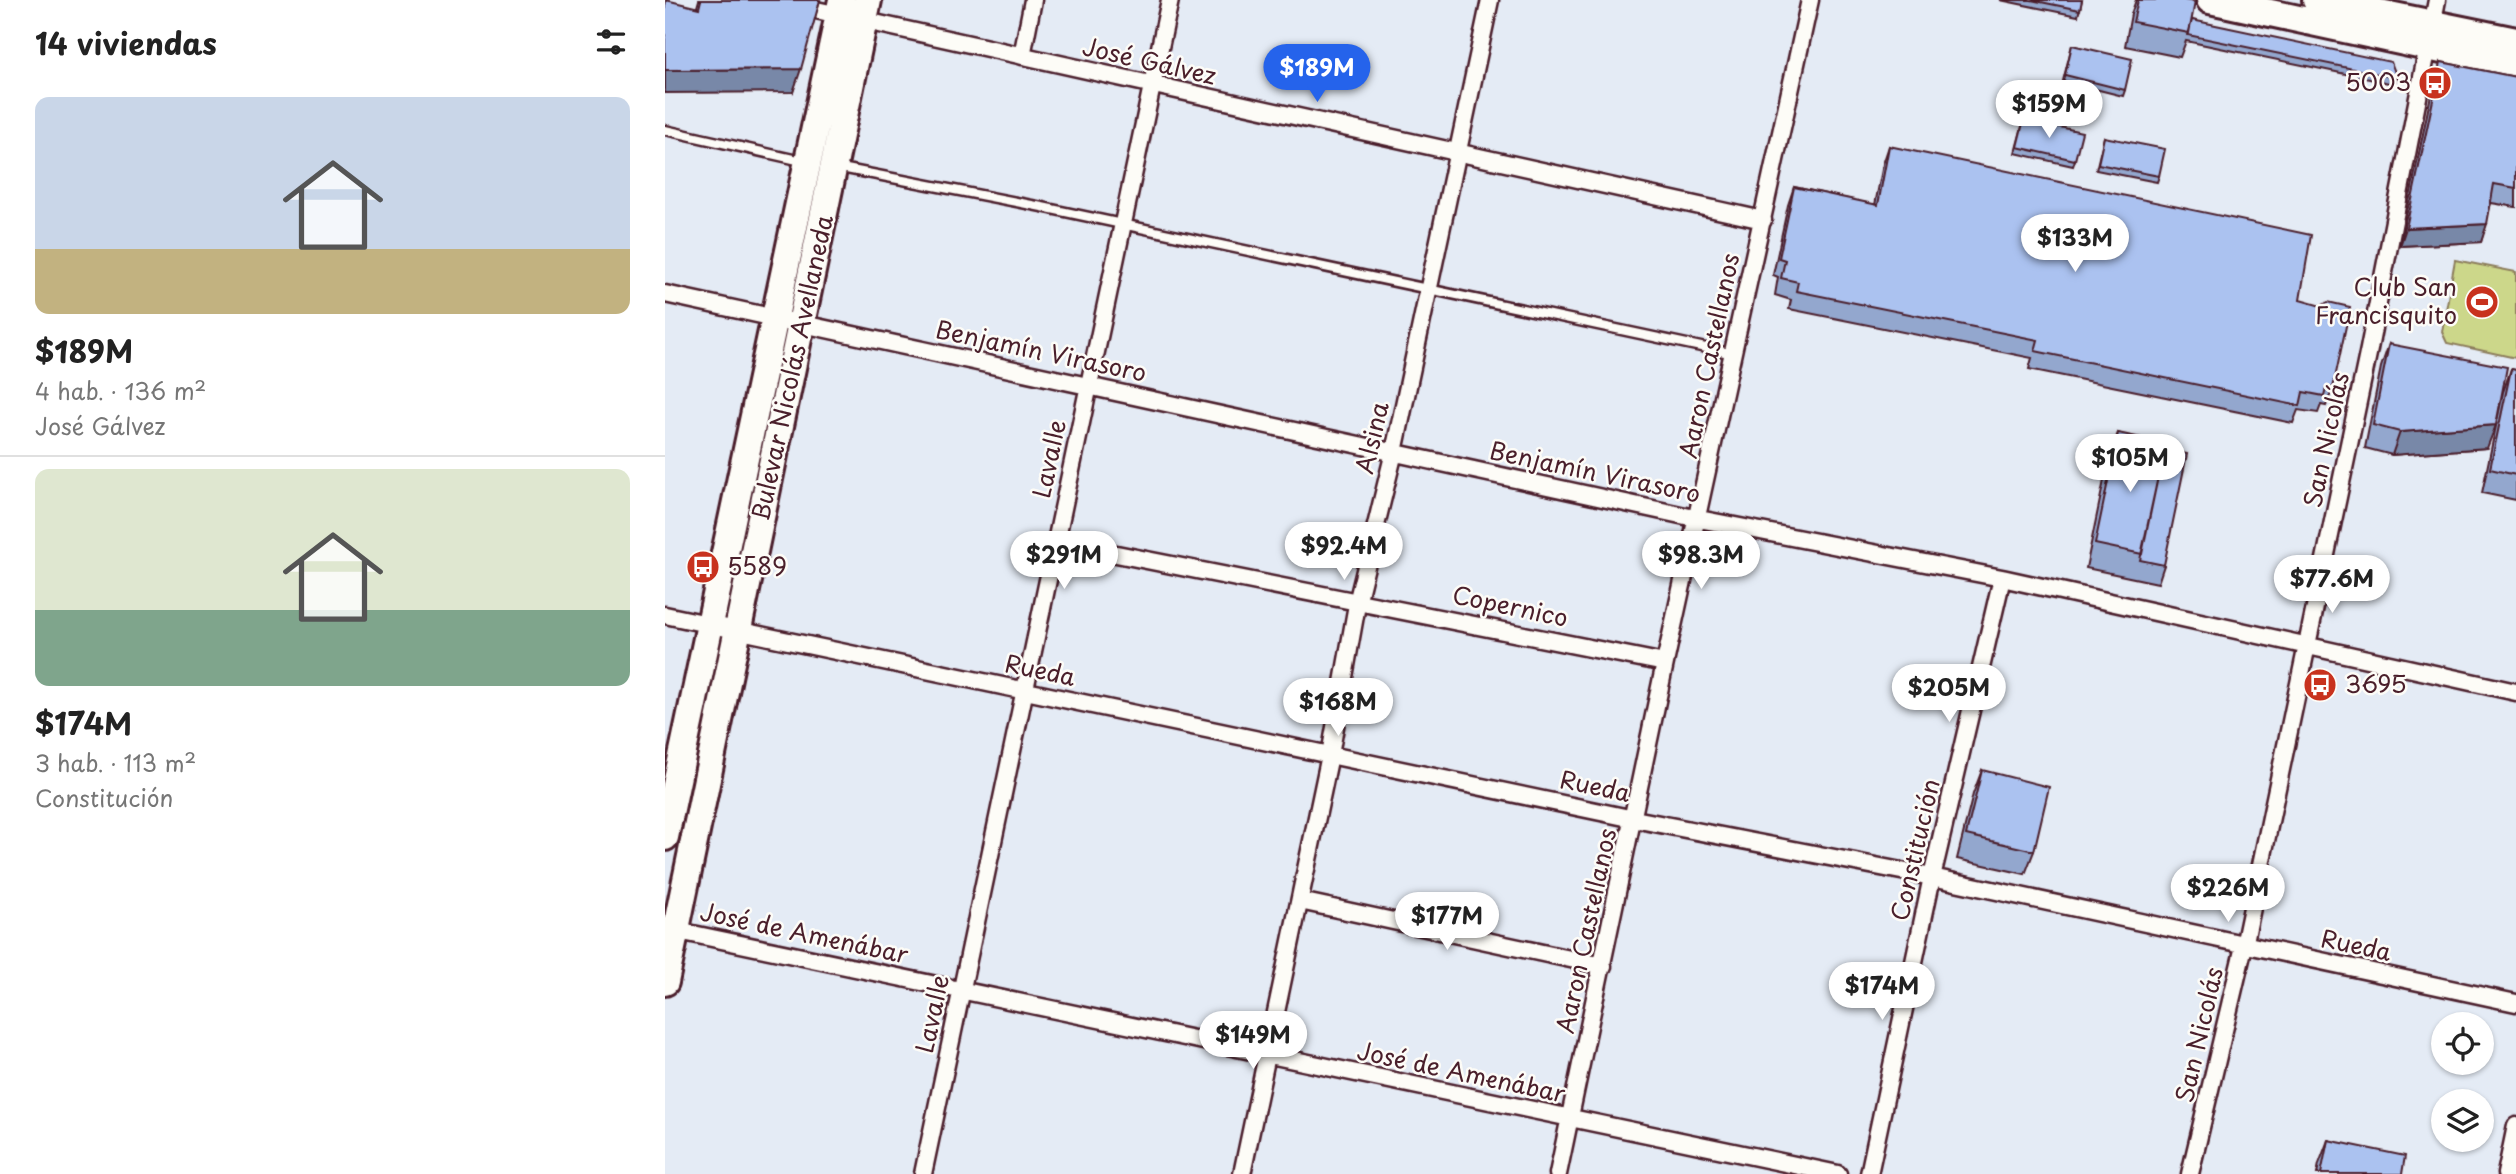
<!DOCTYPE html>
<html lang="es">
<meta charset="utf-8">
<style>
body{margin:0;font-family:"Playpen Sans",sans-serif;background:#f6f6f6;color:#222;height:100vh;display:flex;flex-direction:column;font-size:26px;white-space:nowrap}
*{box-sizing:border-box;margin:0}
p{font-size:23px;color:#767676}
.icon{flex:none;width:38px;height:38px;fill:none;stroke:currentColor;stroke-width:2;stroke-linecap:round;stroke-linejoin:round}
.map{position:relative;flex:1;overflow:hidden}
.sheet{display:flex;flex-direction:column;background:#fff;width:665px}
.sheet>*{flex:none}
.fabs{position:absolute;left:1766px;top:1012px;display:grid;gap:14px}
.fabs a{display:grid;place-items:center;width:63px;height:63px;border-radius:50%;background:#fff;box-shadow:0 2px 5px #0004;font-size:35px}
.price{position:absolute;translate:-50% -60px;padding:0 16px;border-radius:24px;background:#fff;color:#222;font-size:23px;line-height:46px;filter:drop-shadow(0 2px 4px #0008)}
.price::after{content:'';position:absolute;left:50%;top:42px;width:21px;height:16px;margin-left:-10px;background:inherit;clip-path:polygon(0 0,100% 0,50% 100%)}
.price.current{background:#2563eb;color:#fff}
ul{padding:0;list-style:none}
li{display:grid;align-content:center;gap:14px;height:371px;padding:0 35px}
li+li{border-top:2px solid #e0e0e0}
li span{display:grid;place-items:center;height:217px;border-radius:14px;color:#555}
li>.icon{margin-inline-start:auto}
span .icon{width:126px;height:126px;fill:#fffc;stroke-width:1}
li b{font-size:30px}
h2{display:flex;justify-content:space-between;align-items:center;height:84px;padding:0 35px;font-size:30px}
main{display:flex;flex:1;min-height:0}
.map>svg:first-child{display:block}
.grass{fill:#ccd78a;stroke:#8b7b5a;stroke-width:2}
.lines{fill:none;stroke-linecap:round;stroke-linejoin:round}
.lane-casing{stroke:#4a1f2b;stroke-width:13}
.street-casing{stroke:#4a1f2b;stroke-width:21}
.primary-casing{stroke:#4a1f2b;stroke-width:32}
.lane{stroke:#fdfcf7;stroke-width:8}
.street{stroke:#fdfcf7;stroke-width:16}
.primary{stroke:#fdfcf7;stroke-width:26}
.wall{fill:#93a7ce;stroke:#4a1f2b;stroke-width:2}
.shaded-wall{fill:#7888a8;stroke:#4a1f2b;stroke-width:2}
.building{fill:#abc2f0;stroke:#4a1f2b;stroke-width:2}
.labels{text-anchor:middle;stroke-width:5;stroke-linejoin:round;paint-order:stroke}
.street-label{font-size:24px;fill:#4a1f2b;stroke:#fdfcf7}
.poi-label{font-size:24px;fill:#4a1f2b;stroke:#fdfcf7;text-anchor:end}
</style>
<main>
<section class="sheet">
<h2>14 viviendas<svg class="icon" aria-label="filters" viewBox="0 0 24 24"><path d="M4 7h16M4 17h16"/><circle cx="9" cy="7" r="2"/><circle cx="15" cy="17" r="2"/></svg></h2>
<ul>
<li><span style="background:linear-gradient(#c9d6e8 70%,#c2b280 0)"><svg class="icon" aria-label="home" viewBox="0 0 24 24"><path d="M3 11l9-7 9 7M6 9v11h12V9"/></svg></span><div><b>$189M</b><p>4 hab. · 136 m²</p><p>José Gálvez</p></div></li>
<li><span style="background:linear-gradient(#dfe7d0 65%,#7fa58c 0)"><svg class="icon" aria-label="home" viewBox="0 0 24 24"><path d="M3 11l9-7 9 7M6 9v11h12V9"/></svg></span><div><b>$174M</b><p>3 hab. · 113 m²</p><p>Constitución</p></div></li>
</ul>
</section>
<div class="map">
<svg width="1851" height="1174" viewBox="0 0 1851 1174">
<rect width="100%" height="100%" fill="#e4ebf5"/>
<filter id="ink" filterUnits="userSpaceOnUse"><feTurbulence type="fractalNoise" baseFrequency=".0143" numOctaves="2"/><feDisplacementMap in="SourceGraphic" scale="14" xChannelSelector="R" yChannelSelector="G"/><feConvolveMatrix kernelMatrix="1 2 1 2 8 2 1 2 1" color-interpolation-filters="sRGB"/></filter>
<g filter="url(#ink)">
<path class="grass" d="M1790 260 1851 272V358L1782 343 1777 332Z"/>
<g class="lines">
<defs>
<path id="lane" d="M0 130 137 161
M171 167 377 207 1069 354"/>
<path id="street" d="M106 0 1098 220
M357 56 368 0
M0 294 1034 519 1337 578 1851 692
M391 542 1000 663
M0 615 969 819 1267 877 1851 1003
M635 901 938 966
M4 929 1173 1174
M258 1174 505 0
M577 1174 665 755 693 599 729 452 825 0
M893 1174 1000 663 1145 0
M1204 1174 1267 877 1337 578
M1525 1174 1579 946 1704 349 1772 0
M1841 1174 1851 1126"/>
<path id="primary" d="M1545 0 1851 66
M1651 0 1851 41
M0 837 177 0
M0 982 203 0"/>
</defs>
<use href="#lane" class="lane-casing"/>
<use href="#street" class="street-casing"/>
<use href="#primary" class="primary-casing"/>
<use href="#lane" class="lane"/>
<use href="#street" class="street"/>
<use href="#primary" class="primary"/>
</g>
<path class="wall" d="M34 0H155L128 92 32 7Z
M1335 0H1417L1413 16Z
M1471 0H1519L1527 20 1732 78 1729 84 1521 41 1515 57 1460 46 1466 14Z
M1407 45 1460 90 1458 96 1398 81Z
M1776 62 1851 77V207L1826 203 1816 242 1735 246 1769 80Z
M1359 119 1410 160 1408 166 1350 153Z
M1439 137 1494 176 1492 182 1431 170Z
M1224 146 1635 300 1668 388 1661 406 1656 405 1653 413 1633 410 1628 423 1364 369 1367 358 1124 309 1126 300 1110 295 1113 277 1108 275 1123 205 1129 187 1210 205 1218 164Z
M1724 344 1822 448 1727 455 1700 448 1716 367Z
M1846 369 1851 370V500L1817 493 1838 392Z
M1453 433 1499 449V565L1493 583 1421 568 1444 456Z
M1317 770 1369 851 1360 874 1292 859 1308 794Z
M1663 1140 1737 1174H1652L1654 1164Z"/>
<path class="shaded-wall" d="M136 69 128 92 0 93V70Z
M1822 224 1816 242 1735 246 1741 228Z
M1831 425 1822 448 1727 455 1735 432Z"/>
<path class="building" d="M1 0 34 8 36 0H155L136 69 0 70V6Z
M1366 0H1417L1415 10Z
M1473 0H1519L1530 2 1524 33 1468 22Z
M1527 20 1726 62 1732 78 1523 35Z
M1407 45 1467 59 1460 90 1400 75Z
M1776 62 1851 77V188L1829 184 1822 224 1741 228Z
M1359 119 1417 132 1410 160 1352 147Z
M1439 137 1500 149 1494 176 1433 164Z
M1224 146 1646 235 1635 300 1656 306 1663 302 1685 307 1668 388 1661 387 1659 396 1638 392 1635 406 1370 351 1373 340 1131 291 1133 282 1116 278 1120 260 1114 258 1129 187 1213 205Z
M1724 344 1842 367 1831 425 1735 432 1708 425Z
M1846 369 1851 370V475L1825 469Z
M1453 433 1500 443 1477 554 1430 544Z
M1499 449 1522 454 1499 565 1475 560Z
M1317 770 1384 787 1369 851 1301 835Z
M1663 1140 1740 1156 1737 1174H1656Z"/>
</g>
<defs>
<symbol id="bus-disc" viewBox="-11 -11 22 22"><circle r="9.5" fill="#c8321e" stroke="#fdfcf7"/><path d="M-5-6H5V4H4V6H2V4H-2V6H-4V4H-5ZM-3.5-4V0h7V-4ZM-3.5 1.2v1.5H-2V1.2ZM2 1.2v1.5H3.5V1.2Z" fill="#fff"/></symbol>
<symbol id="stadium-disc" viewBox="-11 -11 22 22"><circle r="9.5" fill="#c8321e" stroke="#fdfcf7"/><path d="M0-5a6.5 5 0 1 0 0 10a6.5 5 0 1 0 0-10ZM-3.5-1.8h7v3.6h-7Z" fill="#fff"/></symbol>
</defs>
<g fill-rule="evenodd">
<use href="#bus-disc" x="1751" y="64" width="38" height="38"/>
<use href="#stadium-disc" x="1798" y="283" width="38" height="38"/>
<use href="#bus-disc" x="19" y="548" width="38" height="38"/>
<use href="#bus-disc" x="1636" y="666" width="38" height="38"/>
</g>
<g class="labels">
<g class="street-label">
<text transform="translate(484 62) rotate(13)" y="8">José Gálvez</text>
<text transform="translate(376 352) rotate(12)" y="8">Benjamín Virasoro</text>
<text transform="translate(1045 356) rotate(-78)" y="8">Aaron Castellanos</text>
<text transform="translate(128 368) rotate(-78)" y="8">Bulevar Nicolás Avellaneda</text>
<text transform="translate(708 438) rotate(-77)" y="8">Alsina</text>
<text transform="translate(1662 440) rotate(-78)" y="8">San Nicolás</text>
<text transform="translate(385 459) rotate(-78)" y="8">Lavalle</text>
<text transform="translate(930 473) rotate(12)" y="8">Benjamín Virasoro</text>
<text transform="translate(845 607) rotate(12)" y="8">Copernico</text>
<text transform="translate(375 671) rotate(12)" y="8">Rueda</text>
<text transform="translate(930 787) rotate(12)" y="8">Rueda</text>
<text transform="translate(1251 850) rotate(-77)" y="8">Constitución</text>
<text transform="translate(922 931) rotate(-78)" y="8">Aaron Castellanos</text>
<text transform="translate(139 934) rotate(12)" y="8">José de Amenábar</text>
<text transform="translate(1691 946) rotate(12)" y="8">Rueda</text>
<text transform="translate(268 1014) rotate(-78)" y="8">Lavalle</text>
<text transform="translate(1535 1035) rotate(-77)" y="8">San Nicolás</text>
<text transform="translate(796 1073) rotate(12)" y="8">José de Amenábar</text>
</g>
<g class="poi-label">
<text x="1746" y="91">5003</text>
<text x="1792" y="296">Club San<tspan x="1792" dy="28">Francisquito</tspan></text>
<text x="62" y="575" text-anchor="start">5589</text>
<text x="1680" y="693" text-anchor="start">3695</text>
</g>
</g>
</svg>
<div class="fabs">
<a><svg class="icon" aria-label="locate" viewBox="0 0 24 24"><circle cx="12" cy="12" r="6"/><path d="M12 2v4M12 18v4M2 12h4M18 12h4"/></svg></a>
<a><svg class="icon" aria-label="layers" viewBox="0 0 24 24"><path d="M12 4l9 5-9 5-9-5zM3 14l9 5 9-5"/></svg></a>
</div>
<b class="price current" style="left:652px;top:104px">$189M</b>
<b class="price" style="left:1384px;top:140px">$159M</b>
<b class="price" style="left:1410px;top:274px">$133M</b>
<b class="price" style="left:1465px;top:494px">$105M</b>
<b class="price" style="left:679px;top:582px">$92.4M</b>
<b class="price" style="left:399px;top:591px">$291M</b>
<b class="price" style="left:1036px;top:591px">$98.3M</b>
<b class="price" style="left:1667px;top:615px">$77.6M</b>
<b class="price" style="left:1284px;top:724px">$205M</b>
<b class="price" style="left:673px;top:738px">$168M</b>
<b class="price" style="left:1563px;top:924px">$226M</b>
<b class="price" style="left:782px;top:952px">$177M</b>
<b class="price" style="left:1217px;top:1022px">$174M</b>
<b class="price" style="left:588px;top:1071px">$149M</b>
</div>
</main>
